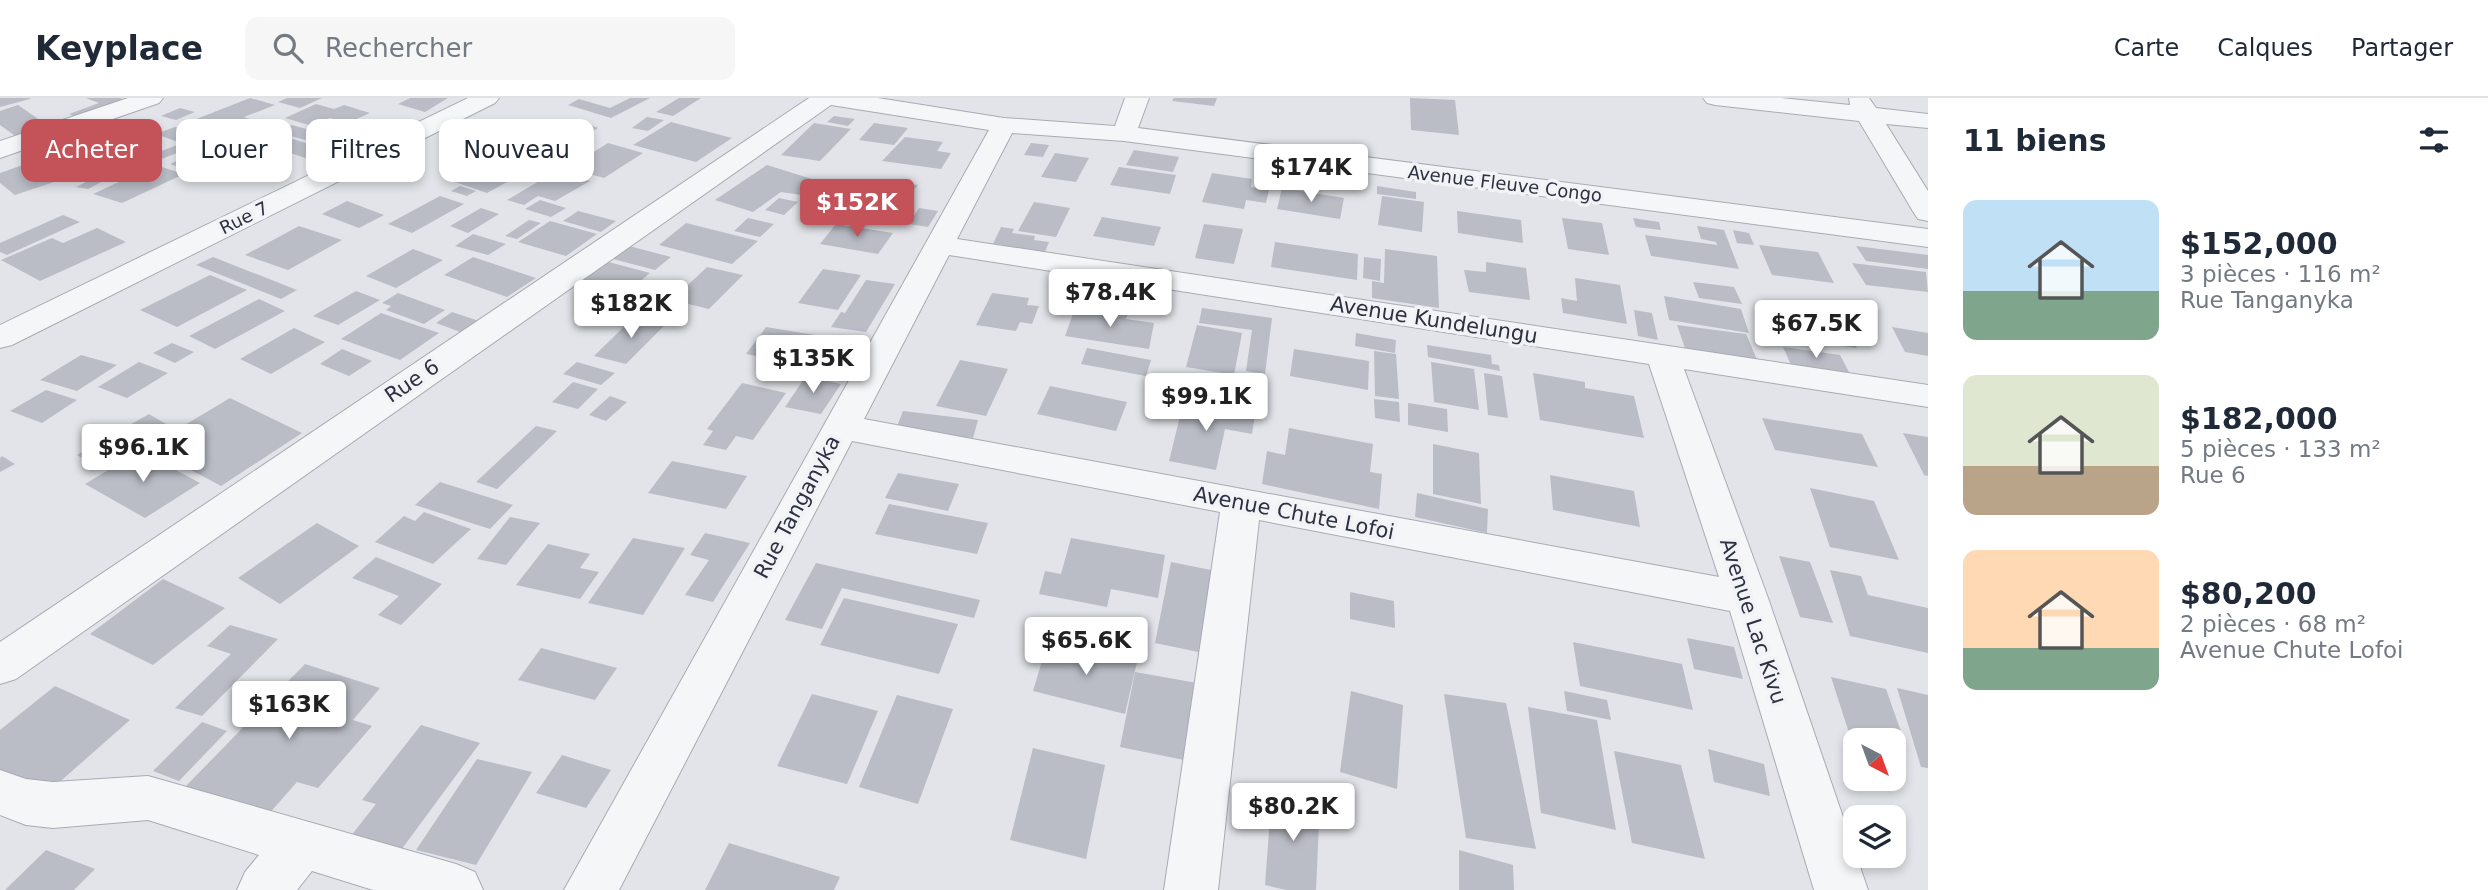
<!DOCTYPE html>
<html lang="fr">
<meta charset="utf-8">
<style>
body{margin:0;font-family:"DejaVu Sans",sans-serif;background:#f6f6f7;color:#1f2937;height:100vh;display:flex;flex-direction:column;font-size:26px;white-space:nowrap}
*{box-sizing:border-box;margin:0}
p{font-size:23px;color:#747a83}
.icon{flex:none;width:38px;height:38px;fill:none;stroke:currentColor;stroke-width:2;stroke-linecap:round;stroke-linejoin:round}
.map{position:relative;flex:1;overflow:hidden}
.sheet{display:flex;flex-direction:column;background:#fff;width:560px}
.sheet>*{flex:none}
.top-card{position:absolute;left:21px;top:21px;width:665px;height:63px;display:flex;gap:14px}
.needle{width:46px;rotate:139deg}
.buttons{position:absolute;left:1843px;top:630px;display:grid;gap:14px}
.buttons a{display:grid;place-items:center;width:63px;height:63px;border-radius:14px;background:#fff;box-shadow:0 4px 10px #0003;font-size:35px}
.price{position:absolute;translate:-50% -60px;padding:0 16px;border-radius:7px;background:#fff;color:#222;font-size:23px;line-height:46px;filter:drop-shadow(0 2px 4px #0008)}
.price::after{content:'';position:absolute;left:50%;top:42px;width:21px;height:16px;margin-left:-10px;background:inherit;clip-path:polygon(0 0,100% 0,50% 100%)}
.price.selected{background:#c35259;color:#fff}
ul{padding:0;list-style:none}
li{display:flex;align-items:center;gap:21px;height:175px;padding:0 35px}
li span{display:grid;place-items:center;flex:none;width:196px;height:140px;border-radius:14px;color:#555}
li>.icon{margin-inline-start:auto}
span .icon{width:84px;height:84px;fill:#fffc;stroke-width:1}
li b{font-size:30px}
h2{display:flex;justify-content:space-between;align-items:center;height:84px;padding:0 35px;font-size:30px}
.pill{padding:0 24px;border-radius:14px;background:#fff;box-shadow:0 4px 10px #0003;font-size:24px;line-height:63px}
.pill.selected{background:#c35259;color:#fff}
header{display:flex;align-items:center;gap:42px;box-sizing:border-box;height:98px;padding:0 35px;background:#fff;border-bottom:2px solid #e0e1e3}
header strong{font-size:33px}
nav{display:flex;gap:38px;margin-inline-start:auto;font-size:24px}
.search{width:490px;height:63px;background:#f6f6f7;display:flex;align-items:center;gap:18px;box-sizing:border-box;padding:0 24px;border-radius:14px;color:#747a83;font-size:26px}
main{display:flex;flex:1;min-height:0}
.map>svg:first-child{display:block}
.building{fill:#babdc6}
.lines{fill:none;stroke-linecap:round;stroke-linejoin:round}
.minor-casing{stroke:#a8abb3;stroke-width:2}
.minor{fill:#f5f6f8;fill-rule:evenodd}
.labels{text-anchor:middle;stroke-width:7;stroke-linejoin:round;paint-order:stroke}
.far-street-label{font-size:18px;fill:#2c3140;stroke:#f2f3f7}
.street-label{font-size:21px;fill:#2c3140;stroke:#f2f3f7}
</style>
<header>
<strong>Keyplace</strong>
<div class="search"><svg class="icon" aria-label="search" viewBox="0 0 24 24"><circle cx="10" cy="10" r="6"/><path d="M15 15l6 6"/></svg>Rechercher</div>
<nav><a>Carte</a><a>Calques</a><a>Partager</a></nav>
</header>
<main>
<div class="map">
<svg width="1928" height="792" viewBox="0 0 1928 792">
<rect width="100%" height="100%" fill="#e2e4e9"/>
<path class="building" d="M0 0H30V1L0 9Z
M86 0H120L126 3 78 20 69 16 99 5Z
M250 0 275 7 244 19 261 25 227 39 210 33 216 30 194 22Z
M287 0H322L300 10 278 4Z
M410 0H448L425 14 398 6Z
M630 0H650L611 20 568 7 579 1 610 10Z
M679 0H701L673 18 656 14Z
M1174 0H1217L1214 8 1172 3Z
M1410 0 1455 2 1459 37 1411 32Z
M316 6 334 11 344 7 370 15 348 25 330 20 312 28 285 20Z
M18 7 44 25 60 21 67 25 18 40 0 27V13Z
M180 10 195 14 176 22 161 18Z
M834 18 855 21 848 28 827 24Z
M647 19 664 22 648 33 632 30Z
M573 21 598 30 572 46 540 39Z
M671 24 732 40 696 64 633 47Z
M814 25 851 31 820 63 781 57Z
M874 25 908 30 894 47 859 42Z
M292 27 321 35 306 42 278 35Z
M175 29 196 36 178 44 156 36Z
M905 39 943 44 937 53 951 55 941 71 882 63Z
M290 40 330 53 311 62 270 48Z
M187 43 197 47 149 66 139 62Z
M219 43 243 51 194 74 170 66Z
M535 45 557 51 545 58 522 52Z
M608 45 643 55 604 80 568 70Z
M1031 45 1049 47 1043 59 1024 57Z
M253 50 293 61 255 80 215 68Z
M1134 52 1179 59 1173 74 1126 67Z
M1055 55 1089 60 1076 84 1041 79Z
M508 56 531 66 525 69 531 71 487 95 455 84Z
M37 62 63 81 15 97 0 85V75Z
M155 67 184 76 122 105 93 96Z
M767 67 815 82 802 97 781 94 753 114 715 102Z
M1119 69 1176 77 1170 96 1110 87Z
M556 73 590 83 555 103 538 98 524 107 507 102Z
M1212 75 1252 81 1251 89 1269 92 1266 105 1246 102 1244 111 1202 104Z
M96 79 107 81 88 91 76 89Z
M886 82 918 87 895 116 862 110Z
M460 88 476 93 467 98 451 93Z
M1377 88 1416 94V101L1377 96Z
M1282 90 1344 100 1340 121 1277 111Z
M440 98 464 106 412 135 388 126Z
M1382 98 1424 104 1422 134 1378 127Z
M779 100 798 104 784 117 765 112Z
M540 102 566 110 551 119 525 111Z
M347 103 384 117 359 130 322 116Z
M1034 104 1070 110 1056 139 1018 133Z
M481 110 499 116 468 135 450 128Z
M919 110 938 113 928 129 909 126Z
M578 113 616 123 601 134 563 123Z
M1457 113 1521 122 1523 145 1458 135Z
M63 117 80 124 7 157 0 154V145Z
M1102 119 1161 129 1154 148 1093 138Z
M748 120 774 126 760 139 734 133Z
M1562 120 1602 125 1609 157 1568 151Z
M1633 120 1659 124 1661 132 1636 129Z
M529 122 541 125 517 141 505 138Z
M550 123 597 136 566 158 518 144Z
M686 125 758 143 732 166 659 147Z
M836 126 893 135 878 156 820 146Z
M1204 126 1243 131 1234 166 1195 160Z
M299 128 342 142 288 172 245 157Z
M1697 128 1724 132 1739 171 1651 158 1645 137 1717 147 1716 144 1701 141Z
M1001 129 1014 131 1012 135 1035 138 1034 142 1049 144 1045 154 993 146Z
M97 130 126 144 40 183 1 162 52 140 63 145Z
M1733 132 1749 135 1754 147 1737 145Z
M473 136 506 146 488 157 455 148Z
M1275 144 1358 156 1357 182 1271 169Z
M1759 147 1818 154 1834 185 1772 177Z
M629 148 671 159 655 172 613 161Z
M1856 148 1928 157V171L1866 163Z
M413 151 443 162 396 190 366 178Z
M1385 151 1437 158 1439 210 1372 200V183L1384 185Z
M213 159 297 192 281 201 196 167Z
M473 159 536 180 507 199 444 177Z
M1364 159 1381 161 1380 183 1363 180Z
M605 163 650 175 626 195 580 183Z
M1486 164 1526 170 1530 202 1469 194 1464 172 1486 174Z
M1852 165 1926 174 1928 194 1866 187Z
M707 169 743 177 709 211 672 202Z
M823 171 861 177 838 212 798 205Z
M210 177 247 192 177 229 140 212Z
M1575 180 1620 187 1627 226 1563 215 1561 200 1577 203Z
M866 182 895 186 866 234 831 229 841 214 845 215Z
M1693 184 1734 189 1742 206 1699 200Z
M356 193 380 202 338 227 313 218Z
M398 195 445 212 424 226 386 212 391 208 382 205Z
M992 195 1029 200 1027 207 1039 208 1032 226 1020 224 1016 233 976 227Z
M606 198 640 208 622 222 588 211Z
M1664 198 1741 211 1749 235 1669 222Z
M259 201 285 213 215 251 189 238Z
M1092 210 1128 216 1126 221 1154 225 1149 251 1065 238 1074 213 1090 216Z
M1202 210 1272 220 1265 276 1246 273 1252 232 1199 225Z
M1810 211 1838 215 1857 250 1829 246Z
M1634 212 1652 215 1658 242 1638 238Z
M452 214 479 223 463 235 436 225Z
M381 215 439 235 400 262 341 241Z
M636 217 667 225 626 266 594 258Z
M1197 227 1242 235 1234 277 1186 269Z
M1677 227 1746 236 1758 264 1686 253Z
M766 229 833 240 815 268 746 256Z
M1892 229 1928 235V258L1905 254Z
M294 230 325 244 271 276 240 261Z
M1356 235 1396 242 1395 255 1355 248Z
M172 245 194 254 175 265 153 255Z
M1427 247 1491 257 1492 266 1499 267 1500 273 1428 259Z
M1783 249 1840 257 1850 276 1791 267Z
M1087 250 1151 262 1146 278 1081 266Z
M342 251 372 263 349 278 320 266Z
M1294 251 1369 263 1368 292 1290 278Z
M1374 253 1396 256 1399 301 1375 298Z
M81 257 117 267 77 293 40 282Z
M960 262 1008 271 986 318 936 308Z
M139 264 168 275 127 300 98 289Z
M577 264 615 275 601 287 563 276Z
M1431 264 1474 271 1479 312 1434 304Z
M1484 275 1502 278 1508 320 1488 317Z
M1533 275 1585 284V290L1634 298 1644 340 1540 322Z
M806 278 841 286 821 316 785 309Z
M573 284 598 291 578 311 552 304Z
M742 285 786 295 753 342 736 338 726 352 703 347 713 333 707 331Z
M1050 288 1127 304 1116 333 1037 316Z
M46 292 77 302 42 325 10 313Z
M610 298 627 304 606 323 589 317Z
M230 300 302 335 221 388 148 349Z
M1374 301 1399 304 1400 324 1375 320Z
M1184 302 1255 317 1252 336 1225 331 1216 372 1169 363Z
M1408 305 1447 311 1448 334 1408 327Z
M903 313 978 322 973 340 896 331Z
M149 316 173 330 101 371 77 357Z
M1762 320 1862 336 1878 369 1775 352Z
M536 328 557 333 497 391 476 384Z
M1289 330 1373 346 1370 374 1382 376 1379 411 1262 386 1267 353 1285 357Z
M1903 335 1928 339V378L1924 377Z
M1433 346 1479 355 1481 406 1433 396Z
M140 353 200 385 145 420 85 386Z
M2 358 15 366 0 374V360Z
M672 363 747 378 726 411 648 395Z
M898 375 959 386 948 413 885 400Z
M1550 377 1634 393 1640 429 1553 412Z
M440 384 513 407 490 431 415 407Z
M1810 390 1874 403 1899 462 1830 449Z
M1417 395 1488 411 1487 435 1415 419Z
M889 406 988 425 977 456 875 436Z
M424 414 471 431 433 466 375 444 404 418 415 423Z
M510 419 540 425 506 467 477 461Z
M317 425 359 448 280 506 238 480Z
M705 435 750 445 713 504 685 497 709 462 690 457Z
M633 440 685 450 643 517 588 505Z
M1071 440 1165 457 1158 500 1111 491 1107 509 1039 496 1045 473 1061 476Z
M548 446 590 456 580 470 599 474 580 501 516 487Z
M1779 458 1810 464 1833 525 1800 519Z
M376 459 442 486 401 527 378 517 399 498 352 480Z
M1171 464 1216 473 1203 555 1155 545Z
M816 465 980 502 974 520 842 490 822 531 785 522Z
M1830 472 1861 478 1868 497 1928 510V555L1850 538Z
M163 481 225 510 153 567 90 536Z
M1350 494 1394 503 1395 530 1350 521Z
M844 500 958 526 939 576 820 547Z
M230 527 278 541 202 618 175 610 231 556 207 548Z
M1687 540 1734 549 1743 581 1694 571Z
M1048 543 1137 564 1125 616 1033 593Z
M1573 544 1682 566 1693 612 1580 588Z
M541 550 617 570 595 602 518 582Z
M305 566 380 590 353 622 372 628 318 690 297 684 267 718 185 689Z
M1135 574 1197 585 1189 663 1120 649Z
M1831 579 1886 591 1906 648 1894 645V642L1849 635Z
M55 588 130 622 46 696 0 673V632Z
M1897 590 1928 597V670L1921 669Z
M1351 593 1403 607 1397 691 1340 674Z
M1564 593 1607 602 1611 622 1567 613Z
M812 596 878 613 847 686 777 668Z
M1444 596 1506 605 1536 751 1466 740Z
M897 597 953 611 918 706 859 689Z
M1528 609 1597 622 1616 732 1541 715Z
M202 624 227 633 179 683 153 673Z
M421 627 480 645 393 763 343 748 376 706 362 702Z
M1033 650 1105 667 1086 761 1010 742Z
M1708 651 1764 666 1770 698 1714 684Z
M1614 653 1681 667 1705 761 1632 745Z
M562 657 611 672 586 710 536 695Z
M477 661 532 674 476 767 416 752Z
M1272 693 1320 704 1316 792H1286L1265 787Z
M729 745 840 779 834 792H705Z
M46 752 95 771 74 792H5Z
M1459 752 1513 767 1514 792H1459Z"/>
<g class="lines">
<defs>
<path id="minor" d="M128 0H163L159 5 0 60V43Z
M468 0H499L495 5 12 247 0 250V227Z
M809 0H878L1004 20 1115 28 1125 0H1149L1138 30 1928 131V149L1124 43 1012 35 957 141 1928 287V309L1684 271 1768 500 1868 792H1814L1730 513 1259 422 1218 792H1164L1220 414 852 343 619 792H564L989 32 831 7 16 581 0 586V544ZM949 157 1649 266 1719 479 864 321Z
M1703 0H1781L1850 7 1849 0H1869L1876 10 1928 16V30L1886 26 1928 93V123L1918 121 1914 115 1859 23 1715 7 1707 5Z
M0 672 26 681 53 684 148 678 456 766 475 774 483 792H373L312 773 297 792H237L245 774 259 757 148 722 53 730 26 727 0 717Z"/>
</defs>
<use href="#minor" class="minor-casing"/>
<use href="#minor" class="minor"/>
</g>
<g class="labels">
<g class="far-street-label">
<text transform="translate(1505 86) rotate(7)" y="6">Avenue Fleuve Congo</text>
<text transform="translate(244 120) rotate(-26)" y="6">Rue 7</text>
</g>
<g class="street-label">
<text transform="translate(1434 222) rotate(9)" y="7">Avenue Kundelungu</text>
<text transform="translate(412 283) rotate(-34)" y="7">Rue 6</text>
<text transform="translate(797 409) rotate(-62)" y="7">Rue Tanganyka</text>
<text transform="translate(1294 415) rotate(11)" y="7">Avenue Chute Lofoi</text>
<text transform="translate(1753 523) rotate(72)" y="7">Avenue Lac Kivu</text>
</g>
</g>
</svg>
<div class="buttons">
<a><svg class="needle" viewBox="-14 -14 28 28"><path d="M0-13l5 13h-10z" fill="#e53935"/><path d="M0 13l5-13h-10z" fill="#747a83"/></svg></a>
<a><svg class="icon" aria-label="layers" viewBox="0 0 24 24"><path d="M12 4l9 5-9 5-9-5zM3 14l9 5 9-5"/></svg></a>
</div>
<b class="price" style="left:1311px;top:106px">$174K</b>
<b class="price selected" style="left:857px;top:141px">$152K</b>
<b class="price" style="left:1110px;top:231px">$78.4K</b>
<b class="price" style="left:631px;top:242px">$182K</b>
<b class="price" style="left:1816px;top:262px">$67.5K</b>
<b class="price" style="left:813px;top:297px">$135K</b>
<b class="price" style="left:1206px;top:335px">$99.1K</b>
<b class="price" style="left:143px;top:386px">$96.1K</b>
<b class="price" style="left:1086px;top:579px">$65.6K</b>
<b class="price" style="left:289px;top:643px">$163K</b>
<b class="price" style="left:1293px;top:745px">$80.2K</b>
<div class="top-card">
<a class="pill selected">Acheter</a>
<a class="pill">Louer</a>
<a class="pill">Filtres</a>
<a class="pill">Nouveau</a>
</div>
</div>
<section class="sheet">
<h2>11 biens<svg class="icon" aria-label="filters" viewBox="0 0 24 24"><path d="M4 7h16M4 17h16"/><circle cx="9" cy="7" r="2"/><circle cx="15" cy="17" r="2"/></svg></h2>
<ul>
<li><span style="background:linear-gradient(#bfe0f5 65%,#7fa58c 0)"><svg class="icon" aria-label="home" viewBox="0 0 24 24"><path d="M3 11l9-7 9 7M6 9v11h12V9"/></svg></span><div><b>$152,000</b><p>3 pièces · 116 m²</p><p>Rue Tanganyka</p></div></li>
<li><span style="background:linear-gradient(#dfe7d0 65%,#b9a48a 0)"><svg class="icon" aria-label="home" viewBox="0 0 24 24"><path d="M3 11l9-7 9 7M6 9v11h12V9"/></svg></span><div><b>$182,000</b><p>5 pièces · 133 m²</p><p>Rue 6</p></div></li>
<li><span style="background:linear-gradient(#ffd9b3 70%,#7fa58c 0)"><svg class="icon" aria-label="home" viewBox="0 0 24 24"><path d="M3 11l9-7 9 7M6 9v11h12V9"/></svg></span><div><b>$80,200</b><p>2 pièces · 68 m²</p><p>Avenue Chute Lofoi</p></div></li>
</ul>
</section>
</main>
